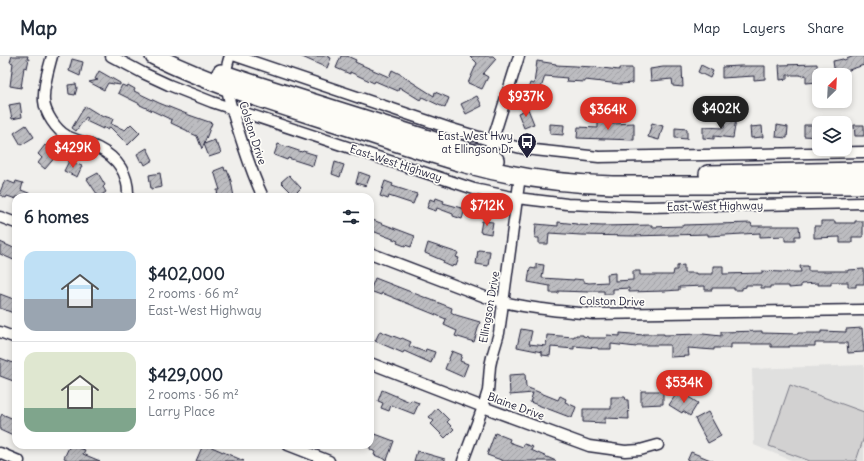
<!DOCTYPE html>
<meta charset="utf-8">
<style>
body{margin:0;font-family:Delius,sans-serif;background:#f2f2f3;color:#1f2937;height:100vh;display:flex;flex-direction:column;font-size:15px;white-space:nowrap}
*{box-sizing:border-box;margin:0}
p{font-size:13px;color:#747a83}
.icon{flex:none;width:22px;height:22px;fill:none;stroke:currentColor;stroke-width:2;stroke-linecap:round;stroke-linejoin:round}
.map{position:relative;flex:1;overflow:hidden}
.drawer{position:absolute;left:12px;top:137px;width:362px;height:256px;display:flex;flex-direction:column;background:#fff;border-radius:12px;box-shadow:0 2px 6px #0003}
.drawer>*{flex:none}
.needle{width:26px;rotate:24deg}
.controls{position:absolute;left:812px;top:12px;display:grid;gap:8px}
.controls a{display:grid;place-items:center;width:40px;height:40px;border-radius:8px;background:#fff;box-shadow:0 2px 6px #0003;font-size:20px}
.price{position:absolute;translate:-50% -34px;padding:0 9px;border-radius:14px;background:#d93025;color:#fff;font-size:13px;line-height:26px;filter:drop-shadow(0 1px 2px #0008)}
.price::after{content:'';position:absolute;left:50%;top:24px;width:12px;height:9px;margin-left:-6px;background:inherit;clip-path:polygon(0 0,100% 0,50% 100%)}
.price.active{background:#222;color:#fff}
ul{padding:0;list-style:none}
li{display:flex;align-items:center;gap:12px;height:100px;padding:0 12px}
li+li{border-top:1px solid #e0e1e3}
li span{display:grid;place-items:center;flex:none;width:112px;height:80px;border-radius:12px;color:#555}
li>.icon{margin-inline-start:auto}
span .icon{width:48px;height:48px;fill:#fffc;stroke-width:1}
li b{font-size:17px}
h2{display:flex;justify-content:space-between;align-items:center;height:48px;padding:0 12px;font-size:17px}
header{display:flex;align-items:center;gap:24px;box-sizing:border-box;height:56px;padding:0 20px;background:#fff;border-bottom:1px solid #e0e1e3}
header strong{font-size:19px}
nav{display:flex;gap:22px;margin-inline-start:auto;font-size:14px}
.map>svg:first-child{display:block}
.built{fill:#e0e0df}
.pitch{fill:#d2d1d1;stroke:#7a7a86}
.building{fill:url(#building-hatch);stroke:#22223b}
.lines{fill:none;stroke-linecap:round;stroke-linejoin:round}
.street-casing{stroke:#22223b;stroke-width:13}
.primary-casing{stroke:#22223b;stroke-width:20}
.street{stroke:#fdfcf7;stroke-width:10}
.primary{stroke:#fdfcf7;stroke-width:17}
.labels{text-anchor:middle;stroke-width:3.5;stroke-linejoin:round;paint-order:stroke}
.street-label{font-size:11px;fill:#22223b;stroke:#fdfcf7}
.poi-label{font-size:11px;fill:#22223b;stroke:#fdfcf7;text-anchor:end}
</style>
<header>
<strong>Map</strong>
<nav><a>Map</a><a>Layers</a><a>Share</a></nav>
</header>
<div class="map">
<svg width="864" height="405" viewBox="0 0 864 405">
<defs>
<pattern id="building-hatch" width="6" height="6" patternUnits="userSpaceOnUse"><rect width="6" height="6" fill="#bcbcc0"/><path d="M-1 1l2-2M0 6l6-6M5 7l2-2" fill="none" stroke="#a1a1a6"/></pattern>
</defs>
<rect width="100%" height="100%" fill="#f0efec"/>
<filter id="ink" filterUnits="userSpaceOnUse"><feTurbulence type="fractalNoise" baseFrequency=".025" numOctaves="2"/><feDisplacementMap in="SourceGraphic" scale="8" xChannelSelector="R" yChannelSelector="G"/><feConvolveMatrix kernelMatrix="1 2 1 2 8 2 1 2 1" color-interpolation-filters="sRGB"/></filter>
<g filter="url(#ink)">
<path class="built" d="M864 309V405H793L754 389 752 313Z"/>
<path class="pitch" d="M790 329 864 356V381L856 405H810L769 390Z"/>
<path class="building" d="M12 0H28L27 3H29L27 12 24 11 21 32 10 30 13 7 10 6Z
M300 0H326L331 2 327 12Z
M341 0H347L356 4 355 6 389 21 392 14 404 20V21L434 40 435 36 449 42 445 52 422 41 420 44 399 31 398 35 375 25 374 27 350 16V18L336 12Z
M470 0H493L496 3 483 18 488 21 482 33 468 27 477 7Z
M854 0H864V9L846 15 847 19H835L833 5 843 3 844 4Z
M72 3 83 6 80 20 69 15Z
M537 5 556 8V9L594 11 619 14V12H632V27L620 28 585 24V26L566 25 567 22 545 20 535 50 532 49V47L524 45 530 27 534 28Z
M817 8 818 26 806 27V19L801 20V19H787V23L780 24 779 9Z
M701 9 713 15 710 22 698 16Z
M740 10H765V23L754 24V20L722 22V11Z
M663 11H682L683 31 673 30 672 23 651 25 650 13Z
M99 15 120 27V29L108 27 104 34 89 26 98 24 95 23Z
M76 28 77 32 75 39 69 38 68 29Z
M122 29 127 31 128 29 135 33 134 35 159 47 189 59 212 67 202 93 197 80 188 76V75L171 67 172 64 140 49V48L118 37Z
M477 40 482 50 466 58 461 48Z
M20 47 22 61 12 63 9 49Z
M85 50 103 61 104 60 113 63 111 68 125 74 131 68 140 77 128 89 110 71 108 74 103 71V73L86 65 88 62 86 61 76 75 72 72Z
M528 53 534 68 524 72 518 57Z
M725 62 736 63 733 82 714 80V83L703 82V71L724 72Z
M598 65H612V68L634 67V84L577 82 578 71 598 72Z
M652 67 663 70 659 84 648 81Z
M550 68 564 69 563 79 550 78Z
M26 69 34 81 21 89 14 77Z
M777 69 788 71 787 82 776 81Z
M804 69H817L816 81 804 80Z
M854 69H864V80H855Z
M762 70 763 81 751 82 750 71Z
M675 72 687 73V83L675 82Z
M215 84 216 89H218L221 97 209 101 204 88Z
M278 88 302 96 303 95 316 99 313 110 288 102 287 104 274 99Z
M45 89 57 99 45 113 38 107 42 102 38 98Z
M147 92 153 104 145 109 143 105 141 106 137 98Z
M69 105 82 110 77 121 64 115Z
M335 106 344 109 340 121 332 118Z
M224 111 225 115 227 114 231 125 234 141H218L217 134H220L214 115Z
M359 116 370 120 366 130 356 127Z
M98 117 105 129 103 131 106 136 99 141 87 123Z
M160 117 162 131 151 133 149 119Z
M289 119 301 132 294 139 281 126Z
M5 124 15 128 16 125 23 127 21 134 39 141H16V143L7 140 6 142 0 139V136Z
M385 125 393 128 392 130 417 138 413 148 389 140 388 143 380 140Z
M436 142 444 145 443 147 465 153 462 163 453 160V158L437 152 436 155 427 152 430 143 435 145Z
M370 163 415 180 411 191 405 189V190L397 187 398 185 370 174Z
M482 165 493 166 491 178 480 176Z
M821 165H835V167H855V165H863V181H852V187H840V181L814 182V170H821Z
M558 166 577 168V169L602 170 652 169V171L683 170V169L751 167 752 170H799L800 180H795V185H785V180L760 181V177L708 180V178L633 180 581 179 549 177 548 188H539V182H535L536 168 558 170Z
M0 186 16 193V205L0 198Z
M428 187 458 197 456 201 459 202 456 210 453 209 452 211 443 207 444 205 425 197Z
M478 194 490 195 488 210 476 208Z
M536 208 544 209 542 222 574 224V223L584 224V226L589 227 608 226 607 218 615 217V225L633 224V215H640V219H673L674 214H677V210L684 209V217H696V218H713V210H723V218L762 217V215L781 216H801L800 210H808V215H848V214L864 213V228H856V231H848V226H831V229H818V227L801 228V231L789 232V230H770V232H761V229H746V231L742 232V234H734V232H712V234H705V230L679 231V234L665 235 629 236V232L613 233V238H604V235H589V236L558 235V237H550V230L528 226 530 212 536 213Z
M375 222 452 252 451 256 456 259 480 266 474 286 455 280 457 275 444 269 446 263 382 237 381 239 370 235Z
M0 238 16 244V258L0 252Z
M862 272 864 296 848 297 847 287H815V290H789V291H771V288H731V292H714V294L688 292 689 300 670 301V289H637L636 291 611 288V293H598V292L574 290V293L551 291 550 300 542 299V296L517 291 521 273 532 275 529 288 546 290 547 279 574 281V280H576V279H583V280L588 281V282H606L607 279 620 280V277L643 279V278H664V279L703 278 721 280V276L762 275V277L798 278V277H821V275L846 276V273Z
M380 275 401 283 402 282 411 286 409 290 425 296 426 293 435 296 431 307 404 295 403 297 375 285Z
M452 295 462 299 460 305 468 308 463 321 445 313Z
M0 302 16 308V326L0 320Z
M525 318 526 331 558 344 560 340 566 343 565 346 576 351 572 362 530 346 533 337 510 339 509 319Z
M382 334 410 346 411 344 419 347 414 358 391 349 389 355 381 352 383 347 378 345Z
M641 335H663V348L641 349Z
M677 337 686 342 687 340 698 347 690 360 683 355 682 357 669 349Z
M611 341H625L626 344H628L629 363 605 362V367L583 366V353H611Z
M437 352 449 364 447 366 454 373 445 382 431 368 434 365 429 361Z
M708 356 721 380 708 387 695 363Z
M2 358 16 364V371L13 380 0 374V362Z
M370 376 394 385 387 404 374 399 375 396 370 393Z
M495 377 510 383 509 386 523 391 524 388 533 391 531 394 556 405H504L487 399Z
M70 389 85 394 83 398 100 405H71L64 402Z
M203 389H207L244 405H196Z
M417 395 445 403V405H414Z
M691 396 713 405H687Z"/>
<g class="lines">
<defs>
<path id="street" d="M52 0C48 15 43 30 44 45 45 57 56 74 67 80 77 85 88 87 98 92 118 102 129 119 128 141
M111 0 143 17 169 29 212 46 474 133 517 142 567 148 646 151 864 147
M230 0C228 5 227 10 226 15 225 38 236 67 243 89 249 107 255 124 263 141
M236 0 449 72 492 85 525 93 599 101 864 96
M487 102 519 0
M0 161 16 167
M370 197 488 242C522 252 557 255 593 258L864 254
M0 276 16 282
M370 307 483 351 589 390 625 395 640 394 658 389
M288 389 329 405
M0 397 19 405
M463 405 483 351 488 335 490 310 492 301 499 277 520 120"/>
<path id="primary" d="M154 0C214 30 278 48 342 69 383 82 424 96 466 108 513 121 563 128 613 129H864
M221 17 254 28 495 104
M708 118 864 115"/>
</defs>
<use href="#street" class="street-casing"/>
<use href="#primary" class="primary-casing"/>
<use href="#street" class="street"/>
<use href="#primary" class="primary"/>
</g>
</g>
<defs>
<symbol id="bus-pin" viewBox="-11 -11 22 30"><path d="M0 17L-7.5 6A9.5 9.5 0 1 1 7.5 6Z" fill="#22223b" stroke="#fdfcf7"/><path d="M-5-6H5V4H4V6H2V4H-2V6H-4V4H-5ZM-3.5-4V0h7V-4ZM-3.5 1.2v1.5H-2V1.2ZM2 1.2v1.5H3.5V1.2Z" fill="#fff"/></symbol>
</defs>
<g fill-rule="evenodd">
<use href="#bus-pin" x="516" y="75" width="22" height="30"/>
</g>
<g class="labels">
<g class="street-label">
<text transform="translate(253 77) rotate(72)" y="4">Colston Drive</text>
<text transform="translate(396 107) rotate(18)" y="4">East-West Highway</text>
<text transform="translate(715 150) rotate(-1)" y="4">East-West Highway</text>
<text transform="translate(612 245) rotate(1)" y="4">Colston Drive</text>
<text transform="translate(489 251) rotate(-80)" y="4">Ellingson Drive</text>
<text transform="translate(516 350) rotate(20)" y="4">Blaine Drive</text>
</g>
<g class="poi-label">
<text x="513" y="84">East-West Hwy<tspan x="513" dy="13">at Ellingson Dr</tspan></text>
</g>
</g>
</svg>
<div class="controls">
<a><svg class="needle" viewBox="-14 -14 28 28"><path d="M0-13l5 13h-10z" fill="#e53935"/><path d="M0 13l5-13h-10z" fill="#747a83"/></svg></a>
<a><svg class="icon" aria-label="layers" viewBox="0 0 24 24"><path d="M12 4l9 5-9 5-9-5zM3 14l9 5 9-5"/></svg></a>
</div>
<b class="price" style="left:526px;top:62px">$937K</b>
<b class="price active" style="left:721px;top:74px">$402K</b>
<b class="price" style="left:608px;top:75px">$364K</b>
<b class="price" style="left:73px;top:113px">$429K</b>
<b class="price" style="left:487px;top:171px">$712K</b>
<b class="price" style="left:684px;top:348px">$534K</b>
<section class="drawer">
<h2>6 homes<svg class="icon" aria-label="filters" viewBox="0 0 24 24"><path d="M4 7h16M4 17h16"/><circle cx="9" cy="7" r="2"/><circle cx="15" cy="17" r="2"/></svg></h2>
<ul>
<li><span style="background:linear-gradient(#bfe0f5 60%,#9aa5b1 0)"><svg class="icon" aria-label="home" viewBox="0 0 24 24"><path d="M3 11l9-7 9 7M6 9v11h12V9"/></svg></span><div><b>$402,000</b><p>2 rooms · 66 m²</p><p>East-West Highway</p></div></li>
<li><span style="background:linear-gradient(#dfe7d0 70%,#7fa58c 0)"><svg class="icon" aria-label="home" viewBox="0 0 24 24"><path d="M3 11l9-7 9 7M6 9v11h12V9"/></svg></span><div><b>$429,000</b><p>2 rooms · 56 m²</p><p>Larry Place</p></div></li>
</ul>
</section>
</div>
